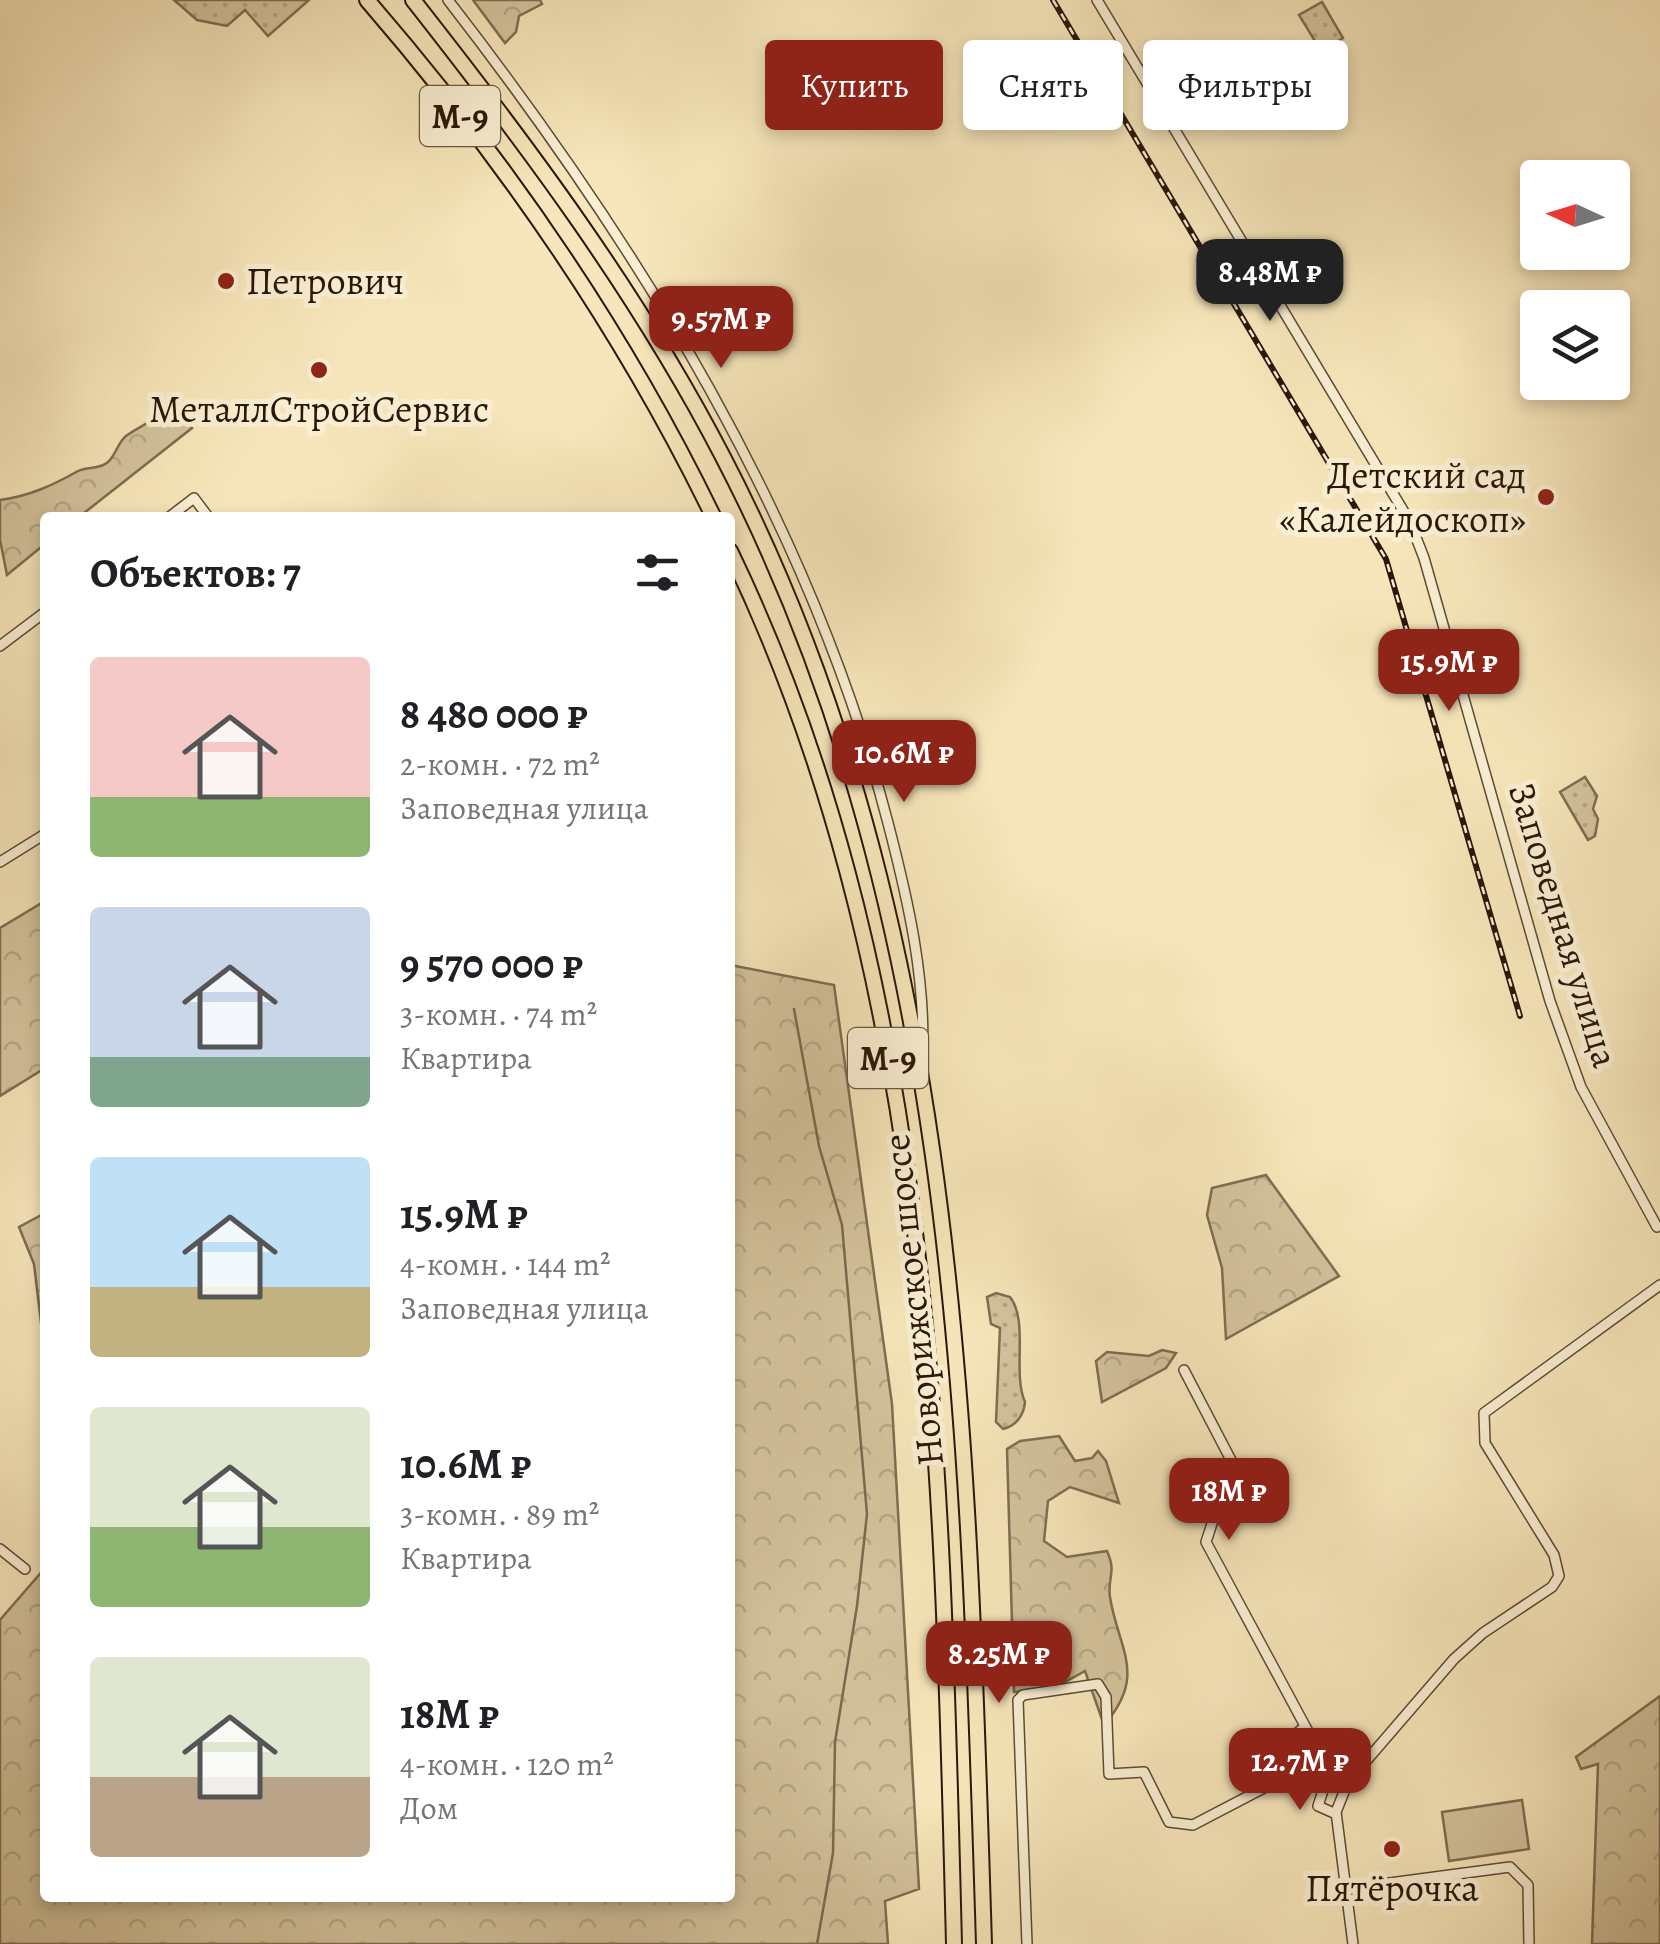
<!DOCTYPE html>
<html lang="ru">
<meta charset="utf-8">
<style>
body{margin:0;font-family:Alegreya,serif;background:#f2f2f2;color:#202124;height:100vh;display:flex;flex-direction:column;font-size:38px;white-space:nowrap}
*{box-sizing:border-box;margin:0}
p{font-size:32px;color:#757577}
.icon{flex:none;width:55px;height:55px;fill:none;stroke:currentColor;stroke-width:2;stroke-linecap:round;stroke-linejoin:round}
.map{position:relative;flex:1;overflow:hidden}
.panel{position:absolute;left:40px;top:512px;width:695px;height:1390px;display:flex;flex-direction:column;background:#fff;border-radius:10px;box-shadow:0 5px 15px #0003}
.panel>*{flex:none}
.hud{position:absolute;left:765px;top:40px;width:745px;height:90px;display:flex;gap:20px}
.needle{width:65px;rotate:274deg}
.tools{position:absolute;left:1520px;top:160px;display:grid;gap:20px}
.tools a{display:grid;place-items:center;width:110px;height:110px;border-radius:10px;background:#fff;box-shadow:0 5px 15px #0003;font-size:50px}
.price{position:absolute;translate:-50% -85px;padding:0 22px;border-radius:20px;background:#8f2418;color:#fff;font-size:32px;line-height:65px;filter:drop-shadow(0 2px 5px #0008)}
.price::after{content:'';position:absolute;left:50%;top:60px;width:30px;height:22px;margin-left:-15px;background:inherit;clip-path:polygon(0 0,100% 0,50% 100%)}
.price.active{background:#222;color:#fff}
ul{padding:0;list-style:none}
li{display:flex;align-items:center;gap:30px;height:250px;padding:0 50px}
li span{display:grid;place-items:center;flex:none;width:280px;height:200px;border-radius:10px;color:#555}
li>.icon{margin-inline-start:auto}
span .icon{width:120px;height:120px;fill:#fffc;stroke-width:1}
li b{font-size:42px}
h2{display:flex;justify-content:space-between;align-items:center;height:120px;padding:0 50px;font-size:42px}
.tag{padding:0 35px;border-radius:10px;background:#fff;box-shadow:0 5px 15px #0003;font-size:35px;line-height:90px}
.tag.active{background:#8f2418;color:#fff}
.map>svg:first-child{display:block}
.grass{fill:url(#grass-dots);stroke:#7f6d52;stroke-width:2.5}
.forest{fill:url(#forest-crowns);stroke:#7f6d52;stroke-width:2.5}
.garden{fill:#d4c39d;stroke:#7f6d52;stroke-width:2.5}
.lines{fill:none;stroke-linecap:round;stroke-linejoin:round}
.stream{stroke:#7b694f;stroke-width:2.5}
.minor-casing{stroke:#5d4b35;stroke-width:12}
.highway-casing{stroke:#2a1708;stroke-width:18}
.minor{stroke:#faefd3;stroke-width:9}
.highway{stroke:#f7e6bb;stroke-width:14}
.rail-casing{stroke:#2a1708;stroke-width:6}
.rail{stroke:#faefd3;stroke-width:2.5;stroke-dasharray:8;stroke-linecap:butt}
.poi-dot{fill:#8f2418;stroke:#faefd3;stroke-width:4}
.labels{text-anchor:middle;stroke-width:10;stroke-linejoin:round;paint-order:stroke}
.shield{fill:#faefd3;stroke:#685845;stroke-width:2.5}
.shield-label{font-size:35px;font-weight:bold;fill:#2a1708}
.poi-label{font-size:38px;fill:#2a1708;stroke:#faefd3}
.street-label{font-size:38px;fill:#2a1708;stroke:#faefd3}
</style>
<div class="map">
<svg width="1660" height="1944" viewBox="0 0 1660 1944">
<defs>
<pattern id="grass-dots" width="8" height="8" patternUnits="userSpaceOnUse" patternTransform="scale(2.5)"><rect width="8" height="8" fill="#d4c39d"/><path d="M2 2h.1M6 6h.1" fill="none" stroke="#b6a786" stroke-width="1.8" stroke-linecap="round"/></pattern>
<pattern id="forest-crowns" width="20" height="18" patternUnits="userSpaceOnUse" patternTransform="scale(2.5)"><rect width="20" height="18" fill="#d4c39d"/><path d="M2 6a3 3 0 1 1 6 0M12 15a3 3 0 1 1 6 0" fill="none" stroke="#b6a786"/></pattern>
</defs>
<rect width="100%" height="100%" fill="#f7e6bb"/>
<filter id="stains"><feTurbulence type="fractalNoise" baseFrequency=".002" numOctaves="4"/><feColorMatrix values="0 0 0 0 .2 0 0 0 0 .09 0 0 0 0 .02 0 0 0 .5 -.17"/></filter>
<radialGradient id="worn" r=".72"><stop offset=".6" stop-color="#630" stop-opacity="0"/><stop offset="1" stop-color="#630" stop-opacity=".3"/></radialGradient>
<path class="grass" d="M174 0H309L268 36 245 10 227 26 197 20Z
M1322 2 1343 38 1321 51 1299 15Z
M1585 777 1597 796 1593 809 1598 819 1595 836 1588 840 1560 792Z
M996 1293 1010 1297C1029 1321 1012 1373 1025 1402 1024 1415 1016 1426 1003 1429L996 1422 1000 1328 991 1324 987 1297Z"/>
<path class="forest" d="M473 0H540L542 4 519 16 516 32 505 43Z
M169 403 192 428 79 517 45 518V544L7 575 0 540V500C30 496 53 485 78 471 88 466 99 470 108 462 116 455 118 442 126 436 142 424 158 421 169 403Z
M45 901V1068L0 1096V928Z
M730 965 834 985 892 1404 919 1889 885 1901 888 1944H0V1620L45 1568V1898H730Z
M1266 1175 1339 1276 1226 1339 1222 1268 1207 1215 1212 1188Z
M45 1213V1356L34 1264 19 1227Z
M1162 1350 1176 1353 1166 1368 1102 1402 1096 1361 1107 1352 1149 1356Z
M1059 1436 1075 1461 1092 1458 1098 1451 1106 1461 1119 1503 1070 1487 1048 1501 1044 1541 1067 1557 1107 1551C1117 1573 1107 1578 1110 1597 1118 1649 1148 1675 1104 1725L1085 1671 1058 1686 1014 1692 1007 1449 1020 1441Z
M1660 1696V1944H1592L1598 1764 1581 1769 1576 1757Z"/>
<path class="garden" d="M1522 1800 1529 1849 1449 1861 1442 1812Z"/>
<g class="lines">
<path class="stream" d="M794 1009 819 1146 842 1225 867 1514 857 1606 835 1742 833 1853 817 1944"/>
<defs>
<path id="minor" d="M448 0C639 246 809 519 888 823 908 900 927 982 922 1062
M1097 0 1410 522 1424 558 1550 1001 1581 1087 1657 1227
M168 518 194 498 209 518
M0 646 45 612
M0 862 45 834
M1184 1370 1232 1462 1206 1542 1318 1750
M0 1549 25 1569
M1324 1763 1328 1775 1318 1806 1336 1814
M1367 1886 1510 1867 1528 1885 1529 1944
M1027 1944 1018 1700 1023 1695 1098 1684 1106 1697 1109 1774 1144 1772 1169 1822 1193 1825 1281 1779 1293 1737 1304 1727
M1353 1944 1336 1812 1348 1782 1454 1659 1483 1633 1552 1587 1559 1576 1554 1555 1485 1443 1484 1413 1660 1285"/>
<path id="highway" d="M367 0C502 156 624 332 714 518
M413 0C527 145 638 293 723 457 961 914 968 1441 984 1944
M730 551C937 980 942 1477 954 1944"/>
</defs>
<use href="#minor" class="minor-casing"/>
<use href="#highway" class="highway-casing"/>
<use href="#minor" class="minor"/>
<use href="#highway" class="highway"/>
<defs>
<path id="rail" d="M1053 0 1386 559 1520 1016"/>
</defs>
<use href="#rail" class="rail-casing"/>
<use href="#rail" class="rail"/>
</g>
<g class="poi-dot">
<circle cx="226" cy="281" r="10"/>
<circle cx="319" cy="370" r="10"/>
<circle cx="1546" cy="497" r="10"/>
<circle cx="1392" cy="1849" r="10"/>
</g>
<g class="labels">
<g class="shield">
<rect x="420" y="86" width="80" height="60" rx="8"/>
<rect x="848" y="1028" width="80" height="60" rx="8"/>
</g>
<g class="shield-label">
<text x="460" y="128">М-9</text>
<text x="888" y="1070">М-9</text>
</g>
<g class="poi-label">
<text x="246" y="294" text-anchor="start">Петрович</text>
<text x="319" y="422">МеталлСтройСервис</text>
<text x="1526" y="488" text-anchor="end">Детский сад<tspan x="1526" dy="44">«Калейдоскоп»</tspan></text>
<text x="1392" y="1901">Пятёрочка</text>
</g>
<g class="street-label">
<text transform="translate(1564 925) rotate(73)" y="13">Заповедная улица</text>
<text transform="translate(913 1300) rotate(-96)" y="13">Новорижское шоссе</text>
</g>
</g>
<rect width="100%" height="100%" filter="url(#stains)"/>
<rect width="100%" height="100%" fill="url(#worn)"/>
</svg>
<div class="tools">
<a><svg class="needle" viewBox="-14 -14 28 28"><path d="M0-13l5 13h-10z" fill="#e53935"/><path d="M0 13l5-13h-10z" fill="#757577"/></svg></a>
<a><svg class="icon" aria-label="layers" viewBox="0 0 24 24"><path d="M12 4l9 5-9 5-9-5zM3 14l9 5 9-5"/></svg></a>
</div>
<b class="price active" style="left:1270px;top:324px">8.48M ₽</b>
<b class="price" style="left:721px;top:371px">9.57M ₽</b>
<b class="price" style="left:1449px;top:714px">15.9M ₽</b>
<b class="price" style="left:904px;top:805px">10.6M ₽</b>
<b class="price" style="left:1229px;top:1543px">18M ₽</b>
<b class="price" style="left:999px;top:1706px">8.25M ₽</b>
<b class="price" style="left:1300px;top:1813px">12.7M ₽</b>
<div class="hud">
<a class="tag active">Купить</a>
<a class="tag">Снять</a>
<a class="tag">Фильтры</a>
</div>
<section class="panel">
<h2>Объектов: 7<svg class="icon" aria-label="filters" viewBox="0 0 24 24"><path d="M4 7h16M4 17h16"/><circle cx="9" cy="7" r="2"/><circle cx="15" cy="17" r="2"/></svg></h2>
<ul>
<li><span style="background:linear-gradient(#f6c9c9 70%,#8fb573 0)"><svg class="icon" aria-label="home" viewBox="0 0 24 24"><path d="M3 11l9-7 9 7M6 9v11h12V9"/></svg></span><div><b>8 480 000 ₽</b><p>2-комн. · 72 m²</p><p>Заповедная улица</p></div></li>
<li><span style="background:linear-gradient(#c9d6e8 75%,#7fa58c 0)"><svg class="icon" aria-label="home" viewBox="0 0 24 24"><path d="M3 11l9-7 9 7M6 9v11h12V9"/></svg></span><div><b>9 570 000 ₽</b><p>3-комн. · 74 m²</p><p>Квартира</p></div></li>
<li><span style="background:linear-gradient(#bfe0f5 65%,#c2b280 0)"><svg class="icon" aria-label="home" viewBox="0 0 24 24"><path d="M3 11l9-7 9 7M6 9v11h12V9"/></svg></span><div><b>15.9M ₽</b><p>4-комн. · 144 m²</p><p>Заповедная улица</p></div></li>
<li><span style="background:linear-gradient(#dfe7d0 60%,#8fb573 0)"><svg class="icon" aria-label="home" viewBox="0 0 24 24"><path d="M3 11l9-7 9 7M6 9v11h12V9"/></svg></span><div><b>10.6M ₽</b><p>3-комн. · 89 m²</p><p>Квартира</p></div></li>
<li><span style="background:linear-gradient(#dfe7d0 60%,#b9a48a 0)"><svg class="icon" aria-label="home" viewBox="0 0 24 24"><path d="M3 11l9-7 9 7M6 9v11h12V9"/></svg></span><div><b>18M ₽</b><p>4-комн. · 120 m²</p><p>Дом</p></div></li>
</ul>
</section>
</div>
